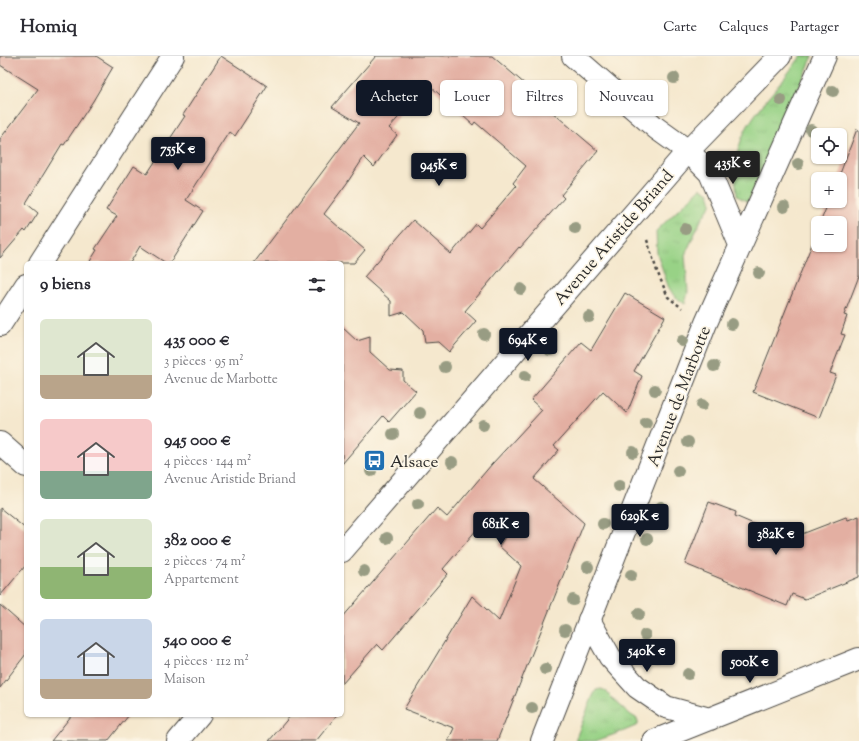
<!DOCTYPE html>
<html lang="fr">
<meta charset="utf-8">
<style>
body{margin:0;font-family:"Sorts Mill Goudy",serif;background:#f7f7f7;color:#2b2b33;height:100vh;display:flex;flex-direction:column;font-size:15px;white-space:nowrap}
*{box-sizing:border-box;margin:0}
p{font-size:13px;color:#7c7c81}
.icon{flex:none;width:22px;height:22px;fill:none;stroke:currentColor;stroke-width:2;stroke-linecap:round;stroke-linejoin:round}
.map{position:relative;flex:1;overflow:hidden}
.panel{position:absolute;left:24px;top:205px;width:320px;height:456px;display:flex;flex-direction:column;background:#fff;border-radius:6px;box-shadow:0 1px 3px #0004}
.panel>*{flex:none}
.banner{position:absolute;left:356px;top:24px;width:380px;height:36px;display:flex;gap:8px}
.tools{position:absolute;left:811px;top:72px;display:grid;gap:8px}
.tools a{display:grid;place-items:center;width:36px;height:36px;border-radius:6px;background:#fff;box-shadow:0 1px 3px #0004;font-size:20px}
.price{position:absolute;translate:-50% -34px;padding:0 9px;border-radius:4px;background:#111827;color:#fff;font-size:13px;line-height:26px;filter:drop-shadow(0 1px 2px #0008)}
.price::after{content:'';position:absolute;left:50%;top:24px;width:12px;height:9px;margin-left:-6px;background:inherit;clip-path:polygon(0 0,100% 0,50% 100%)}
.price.selected{background:#222;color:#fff}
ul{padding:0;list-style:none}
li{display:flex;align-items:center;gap:12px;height:100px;padding:0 16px}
li span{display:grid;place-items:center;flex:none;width:112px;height:80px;border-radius:6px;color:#555}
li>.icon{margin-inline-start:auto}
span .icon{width:48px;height:48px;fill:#fffc;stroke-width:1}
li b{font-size:17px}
h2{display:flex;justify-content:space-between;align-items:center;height:48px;padding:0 16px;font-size:17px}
.tag{padding:0 14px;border-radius:6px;background:#fff;box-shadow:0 1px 3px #0004;font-size:14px;line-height:36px}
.tag.selected{background:#111827;color:#fff}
header{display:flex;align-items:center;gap:24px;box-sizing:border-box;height:56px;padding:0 20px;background:#fff;border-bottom:1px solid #e1e1e2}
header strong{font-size:19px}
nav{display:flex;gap:22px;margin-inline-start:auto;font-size:14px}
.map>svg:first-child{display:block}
.grass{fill:url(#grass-tufts);stroke:#627e58}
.building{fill:#e3afa2}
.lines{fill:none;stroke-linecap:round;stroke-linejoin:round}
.minor-casing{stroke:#494743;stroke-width:24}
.tertiary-casing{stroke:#494743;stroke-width:24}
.secondary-casing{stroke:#494743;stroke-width:24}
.path{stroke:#494743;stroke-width:2.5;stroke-dasharray:3 3;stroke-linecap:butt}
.minor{stroke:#fff;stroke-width:22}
.tertiary{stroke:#fff;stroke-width:22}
.secondary{stroke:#fff;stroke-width:22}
.tree{fill:#989c83}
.labels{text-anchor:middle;stroke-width:3.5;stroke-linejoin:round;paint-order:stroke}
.street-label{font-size:17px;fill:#2b2b2b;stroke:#fcf5e5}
.poi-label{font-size:17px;fill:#2b2b2b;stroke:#fcf5e5;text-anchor:start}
</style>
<header>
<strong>Homiq</strong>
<nav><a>Carte</a><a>Calques</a><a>Partager</a></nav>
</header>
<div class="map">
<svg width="859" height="685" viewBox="0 0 859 685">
<defs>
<pattern id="grass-tufts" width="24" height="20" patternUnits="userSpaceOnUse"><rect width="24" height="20" fill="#98d286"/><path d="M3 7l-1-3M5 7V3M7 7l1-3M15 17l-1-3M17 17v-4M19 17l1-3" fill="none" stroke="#83b474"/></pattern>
</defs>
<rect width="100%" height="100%" fill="#fcf5e5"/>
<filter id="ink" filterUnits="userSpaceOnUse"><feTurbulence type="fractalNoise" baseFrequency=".025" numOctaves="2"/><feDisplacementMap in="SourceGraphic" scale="8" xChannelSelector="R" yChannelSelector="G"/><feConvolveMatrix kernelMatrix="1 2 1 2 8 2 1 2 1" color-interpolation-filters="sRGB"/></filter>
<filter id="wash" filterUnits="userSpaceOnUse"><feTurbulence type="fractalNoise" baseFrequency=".012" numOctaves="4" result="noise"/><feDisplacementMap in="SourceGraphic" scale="16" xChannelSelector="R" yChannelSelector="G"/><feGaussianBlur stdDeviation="0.9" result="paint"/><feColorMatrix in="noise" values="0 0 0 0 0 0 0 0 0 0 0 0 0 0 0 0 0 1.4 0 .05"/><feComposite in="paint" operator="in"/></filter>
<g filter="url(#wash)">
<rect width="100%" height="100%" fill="#f5e8ce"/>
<path class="grass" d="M801 0H813L748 146 737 140C735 123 734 104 740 88 745 70 757 56 769 41 780 27 791 14 801 0Z
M701 132 709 137 711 144V149L701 164 685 199 688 236 685 248 674 240 668 230 657 197 656 175Z
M601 633 604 634 615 645 631 659 636 662 638 665V669L624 675 595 685H576V682L592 642 596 634Z"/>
<g id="blocks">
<path class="building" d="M0 0H96L113 11 93 45 64 89 62 88 26 147 38 157 26 176 24 174 0 202V83L38 33 0 9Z
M221 0 267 30 235 80 230 76 186 144 203 155 170 207H166L140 190 130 207H89L97 194 95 193 117 160 106 154 134 110 147 118 185 60 183 59Z
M376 0H492L540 41 538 44 598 95 561 139 564 142 520 192 519 191 465 255 476 265 449 296 438 286 425 287 423 274 404 256 391 260V245L364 221 413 164 451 198 476 168 480 172 516 130 513 127 526 110 475 66 473 69 428 28 389 72 397 79 374 111 364 101 347 127 324 158 365 194 354 207H254L359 67 332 51Z
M857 73 859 74V220L844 259 847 260 841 278 845 279 830 317 836 319 819 362 753 336 818 173V189H840V167H820L829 145H840V123H838Z
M625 237 665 261 634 315 642 320 627 357 603 335 554 390 559 394 534 423 584 467 497 685H448L454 672 404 653 472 540 499 565 521 510 499 490 507 478 491 467 483 476 478 472 443 513 448 518 383 594 377 588 342 628V562L437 452 447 461 492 408 542 354 531 344 581 286 591 294Z
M342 271 357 285 370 281V296L390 314 403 315V324L416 335 389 366 383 360 342 408Z
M709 446 736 456 735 460 789 483 846 461 848 464 859 460V521L805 543 792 538 787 550 685 508Z
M0 452 26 473V509L0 540Z
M0 549 26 572V598L0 632Z
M72 659H129L108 685H51Z
M291 659H337L316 685H269Z"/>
</g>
</g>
<g filter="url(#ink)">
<use href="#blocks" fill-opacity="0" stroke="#494743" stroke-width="1"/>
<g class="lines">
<defs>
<path id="minor" d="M573 0 656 72 688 95
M40 207 173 0
M0 269 26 229
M0 387 26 410
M589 564 610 601 637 631 666 651 710 663
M654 685 859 603"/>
<path id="tertiary" d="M688 95 710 117 740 189
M542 685 706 267 825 0"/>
<path id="secondary" d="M342 495 688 95 780 0
M178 685 200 659"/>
</defs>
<use href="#minor" class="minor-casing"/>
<use href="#tertiary" class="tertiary-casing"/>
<use href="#secondary" class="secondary-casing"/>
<path class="path" d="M647 184 657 215 668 241 682 252"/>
<use href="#minor" class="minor"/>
<use href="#tertiary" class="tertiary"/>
<use href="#secondary" class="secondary"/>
</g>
<g class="tree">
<circle cx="674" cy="22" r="6"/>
<circle cx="833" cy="35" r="6"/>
<circle cx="781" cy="44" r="6"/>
<circle cx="811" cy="74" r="6"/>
<circle cx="798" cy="108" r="6"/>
<circle cx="784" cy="151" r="6"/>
<circle cx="575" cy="172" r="6"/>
<circle cx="685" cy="173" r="6"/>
<circle cx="759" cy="217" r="6"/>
<circle cx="521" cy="233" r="6"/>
<circle cx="589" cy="261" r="6"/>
<circle cx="732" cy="268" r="6"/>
<circle cx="484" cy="278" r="6"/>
<circle cx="682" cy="285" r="6"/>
<circle cx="550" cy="294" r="6"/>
<circle cx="714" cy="310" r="6"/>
<circle cx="445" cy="311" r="6"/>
<circle cx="525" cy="320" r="6"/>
<circle cx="655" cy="334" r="6"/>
<circle cx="702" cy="349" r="6"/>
<circle cx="420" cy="357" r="6"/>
<circle cx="646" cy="367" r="6"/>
<circle cx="483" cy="369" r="6"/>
<circle cx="393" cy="378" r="6"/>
<circle cx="688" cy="386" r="6"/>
<circle cx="633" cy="396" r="6"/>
<circle cx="452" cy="406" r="6"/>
<circle cx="371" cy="415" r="6"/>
<circle cx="678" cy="415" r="6"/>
<circle cx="619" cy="430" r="6"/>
<circle cx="418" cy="448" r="6"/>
<circle cx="661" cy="451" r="6"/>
<circle cx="603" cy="468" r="6"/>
<circle cx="387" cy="482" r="6"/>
<circle cx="647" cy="483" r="6"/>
<circle cx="588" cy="511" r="6"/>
<circle cx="364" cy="515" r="6"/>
<circle cx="631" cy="519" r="6"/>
<circle cx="573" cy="544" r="6"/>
<circle cx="639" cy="558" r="6"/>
<circle cx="565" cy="574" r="6"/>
<circle cx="645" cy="579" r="6"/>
<circle cx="657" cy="601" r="6"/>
<circle cx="545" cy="613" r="6"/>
<circle cx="688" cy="618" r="6"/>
<circle cx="532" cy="652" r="6"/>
</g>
</g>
<defs>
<symbol id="bus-square" viewBox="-11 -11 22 22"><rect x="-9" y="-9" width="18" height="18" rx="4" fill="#1f6fb2" stroke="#fcf5e5"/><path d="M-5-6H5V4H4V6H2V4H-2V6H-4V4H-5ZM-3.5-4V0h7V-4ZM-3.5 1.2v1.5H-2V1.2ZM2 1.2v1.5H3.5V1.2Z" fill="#fff"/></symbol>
</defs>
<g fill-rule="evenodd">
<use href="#bus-square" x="362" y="392" width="25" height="25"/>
</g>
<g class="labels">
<g class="street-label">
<text transform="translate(613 181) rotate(-49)" y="6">Avenue Aristide Briand</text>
<text transform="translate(678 340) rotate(-69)" y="6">Avenue de Marbotte</text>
</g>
<g class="poi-label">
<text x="390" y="411">Alsace</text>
</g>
</g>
</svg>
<div class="tools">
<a><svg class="icon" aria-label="locate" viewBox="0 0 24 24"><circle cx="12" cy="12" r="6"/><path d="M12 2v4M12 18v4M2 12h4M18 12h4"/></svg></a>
<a>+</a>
<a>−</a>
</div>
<b class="price" style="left:178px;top:115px">755K €</b>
<b class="price selected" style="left:733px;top:129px">435K €</b>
<b class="price" style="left:439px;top:131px">945K €</b>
<b class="price" style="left:528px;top:306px">694K €</b>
<b class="price" style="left:640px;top:482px">629K €</b>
<b class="price" style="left:501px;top:490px">681K €</b>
<b class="price" style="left:776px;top:500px">382K €</b>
<b class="price" style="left:647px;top:617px">540K €</b>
<b class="price" style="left:750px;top:628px">500K €</b>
<div class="banner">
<a class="tag selected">Acheter</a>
<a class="tag">Louer</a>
<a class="tag">Filtres</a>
<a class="tag">Nouveau</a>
</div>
<section class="panel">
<h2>9 biens<svg class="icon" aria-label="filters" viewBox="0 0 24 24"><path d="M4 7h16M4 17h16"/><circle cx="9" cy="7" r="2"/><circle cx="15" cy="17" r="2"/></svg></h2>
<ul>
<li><span style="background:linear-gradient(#dfe7d0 70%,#b9a48a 0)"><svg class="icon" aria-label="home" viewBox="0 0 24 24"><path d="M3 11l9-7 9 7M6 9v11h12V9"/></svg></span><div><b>435 000 €</b><p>3 pièces · 95 m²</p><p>Avenue de Marbotte</p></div></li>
<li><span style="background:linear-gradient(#f6c9c9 65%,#7fa58c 0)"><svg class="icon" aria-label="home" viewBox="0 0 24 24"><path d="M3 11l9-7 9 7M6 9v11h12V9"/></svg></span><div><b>945 000 €</b><p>4 pièces · 144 m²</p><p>Avenue Aristide Briand</p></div></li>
<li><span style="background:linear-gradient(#dfe7d0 60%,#8fb573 0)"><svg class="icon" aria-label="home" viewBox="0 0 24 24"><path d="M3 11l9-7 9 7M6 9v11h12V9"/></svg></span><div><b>382 000 €</b><p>2 pièces · 74 m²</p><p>Appartement</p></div></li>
<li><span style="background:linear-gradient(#c9d6e8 75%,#b9a48a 0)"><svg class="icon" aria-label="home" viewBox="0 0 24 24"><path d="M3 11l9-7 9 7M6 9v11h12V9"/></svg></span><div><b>540 000 €</b><p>4 pièces · 112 m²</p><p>Maison</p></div></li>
</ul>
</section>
</div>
